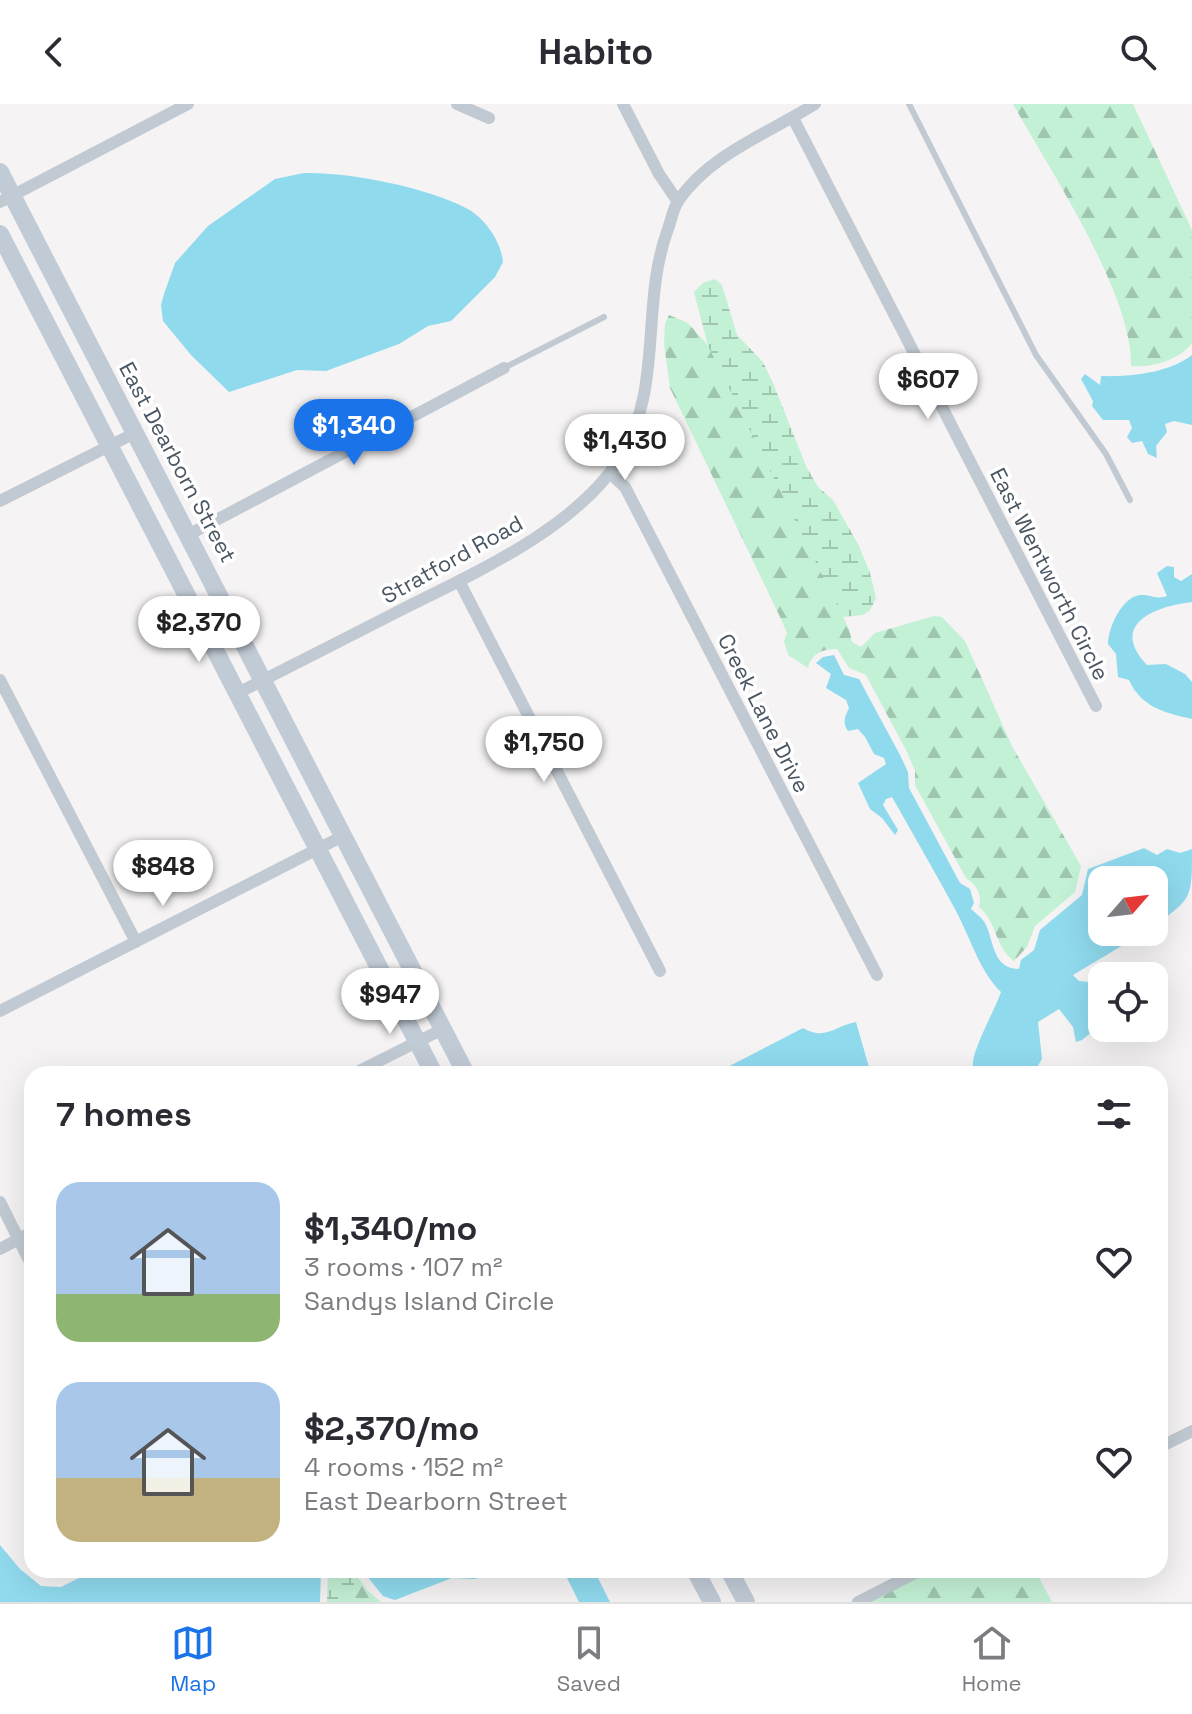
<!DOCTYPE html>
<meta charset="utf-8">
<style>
body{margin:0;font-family:"Space Grotesk",sans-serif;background:#f7f7f7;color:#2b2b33;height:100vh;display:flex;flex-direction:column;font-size:30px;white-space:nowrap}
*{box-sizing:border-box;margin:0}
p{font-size:26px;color:#7c7c81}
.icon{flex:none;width:44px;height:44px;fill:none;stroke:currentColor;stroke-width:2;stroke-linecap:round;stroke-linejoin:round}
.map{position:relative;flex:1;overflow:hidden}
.details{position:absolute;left:24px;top:962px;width:1144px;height:512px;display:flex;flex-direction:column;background:#fff;border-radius:24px;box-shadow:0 8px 32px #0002}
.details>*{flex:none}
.needle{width:52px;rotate:62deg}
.buttons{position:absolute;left:1088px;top:762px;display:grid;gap:16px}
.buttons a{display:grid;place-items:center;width:80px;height:80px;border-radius:16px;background:#fff;box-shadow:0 8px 32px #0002;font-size:40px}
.price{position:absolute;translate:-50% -68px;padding:0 18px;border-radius:28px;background:#fff;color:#222;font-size:26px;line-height:52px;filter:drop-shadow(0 2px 4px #0008)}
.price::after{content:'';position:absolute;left:50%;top:48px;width:24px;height:18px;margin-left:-12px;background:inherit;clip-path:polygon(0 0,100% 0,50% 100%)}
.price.current{background:#1a73e8;color:#fff}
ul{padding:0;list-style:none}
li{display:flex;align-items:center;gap:24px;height:200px;padding:0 32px}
li span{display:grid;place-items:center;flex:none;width:224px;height:160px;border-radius:24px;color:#555}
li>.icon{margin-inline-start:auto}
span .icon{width:96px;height:96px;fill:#fffc;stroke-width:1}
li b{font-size:34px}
h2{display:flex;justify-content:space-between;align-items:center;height:96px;padding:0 32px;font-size:34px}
header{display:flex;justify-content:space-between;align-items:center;height:104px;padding:0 32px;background:#fff;font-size:36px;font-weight:600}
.tab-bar{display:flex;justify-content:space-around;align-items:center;height:112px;border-top:2px solid #e1e1e2;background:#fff;font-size:22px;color:#7c7c81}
.tab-bar a{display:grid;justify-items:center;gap:4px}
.tab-bar .current{color:#1a73e8}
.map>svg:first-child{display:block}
.forest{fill:url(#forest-firs)}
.wetland{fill:url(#wetland-marsh)}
.water{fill:#90daee}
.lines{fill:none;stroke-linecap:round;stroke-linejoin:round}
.service{stroke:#c1cad2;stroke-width:6}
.minor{stroke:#c1cad2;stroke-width:12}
.secondary{stroke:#c1cbd6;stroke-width:18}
.labels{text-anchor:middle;stroke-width:7;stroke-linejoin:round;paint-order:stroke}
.street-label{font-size:22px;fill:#4a5661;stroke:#fff}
</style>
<header><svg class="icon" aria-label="back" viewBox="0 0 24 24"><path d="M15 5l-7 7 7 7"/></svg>Habito<svg class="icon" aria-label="search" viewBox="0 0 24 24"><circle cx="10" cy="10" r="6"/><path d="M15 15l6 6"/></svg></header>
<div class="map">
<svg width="1192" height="1498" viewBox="0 0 1192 1498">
<defs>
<pattern id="forest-firs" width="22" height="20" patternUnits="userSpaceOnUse" patternTransform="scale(2)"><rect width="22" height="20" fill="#c3f1d5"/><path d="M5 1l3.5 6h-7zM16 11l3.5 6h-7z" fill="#a0c6b0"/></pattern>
<pattern id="wetland-marsh" width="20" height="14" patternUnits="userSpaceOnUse" patternTransform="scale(2)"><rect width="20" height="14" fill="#c3f1d5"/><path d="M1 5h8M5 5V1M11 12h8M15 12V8" fill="none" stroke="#a0c6b0"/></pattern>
</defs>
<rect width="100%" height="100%" fill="#f5f3f3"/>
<path class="forest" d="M1013 0H1133L1192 126V239C1180 256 1151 264 1131 262 1133 190 1049 65 1013 0Z
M669 211 688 219 712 246 849 525 852 538 861 543 875 529 934 512 942 513 965 537 1012 642 1081 762 1075 788 1035 822 1027 843 1014 857C994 842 998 819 979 803 983 790 975 780 966 774L915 681V667L907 648 866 571 849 564 837 545C822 545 811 550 808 564L788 551 784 537 787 529 780 513 670 284 664 239 665 220Z
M353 1466 367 1486 381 1498H355Z
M910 1466H959L963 1473 977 1466H1035L1052 1498H851Z"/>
<path class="wetland" d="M715 175 722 181 737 231 763 258 773 279 806 362 818 383 833 396 859 442 870 469 876 494 870 506 863 511 843 513 708 242 694 188 703 179Z
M328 1466H353L355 1498H327Z"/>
<path class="water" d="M304 69C349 68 426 83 466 104 485 114 501 137 503 158L495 173 451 217 428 222 399 240 326 267 297 266 229 288 191 251 163 217 161 201 164 190 175 159 208 122 275 75Z
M1192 251V321L1174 317 1165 320 1167 328 1156 342 1157 354 1148 350 1142 337 1132 339 1127 333 1132 324 1129 316H1103L1092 302 1093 297 1081 275 1085 270 1100 281 1101 272C1130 273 1169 269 1192 251Z
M1167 462 1174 463V473L1181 477 1192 470V498C1156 502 1108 520 1147 561L1166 560 1185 570 1192 578V615C1165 609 1141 603 1129 576L1118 573 1116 550 1108 540C1108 524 1122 493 1140 491 1151 490 1156 496 1167 492L1157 469Z
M834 551 844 571 859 575 900 651 908 668 909 684 960 779 970 785 974 799 971 805C978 811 985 816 988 826 994 842 995 865 1019 865L1021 856 1034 846 1040 826 1082 791 1088 765 1144 744 1157 751 1167 745 1180 749 1192 745C1192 796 1192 794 1154 822V776H1102V828H1145L1073 871 1079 877 1102 879V920L1082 936 1076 938 1073 923 1059 905 1038 918 1042 955 1033 970H965L973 961C972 946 995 906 1001 888 980 868 970 833 956 807 935 768 914 732 892 693L886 695 883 701 898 726 895 731 882 714 870 705 858 679 886 660 884 654 874 650 865 633 858 625 848 627C842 619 845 612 849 604L846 596 826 584 831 570 816 559 823 553Z
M856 918 871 970H714L803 924C826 937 834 922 856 918Z
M0 1441 20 1465 41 1482 61 1483 95 1466H321L320 1498H0Z
M362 1466H498L475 1475 452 1474 395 1496 383 1492Z
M563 1466H594L610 1498H579Z"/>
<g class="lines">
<path class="service" d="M909 0 1036 251 1106 350 1130 396
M504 264 604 213"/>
<path class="minor" d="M457 0 489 14
M623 0 659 70 678 98
M793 14 1096 602
M0 98 188 0
M610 369 625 383 877 871
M0 397 135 329
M188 431 504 264
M459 477 660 867
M0 576 136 838
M238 589C292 562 345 534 399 507 472 470 576 425 620 354 664 284 640 200 668 125 671 117 673 105 678 97 710 50 769 29 815 0
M0 907 343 732
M353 970 443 925
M0 1098 32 1162
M0 1145 32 1128
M1160 1343 1192 1327
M858 1498 921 1466"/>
<path class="secondary" d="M0 68 466 970
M0 130 434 970
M695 1466 712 1498
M729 1466 746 1498"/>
</g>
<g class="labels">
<g class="street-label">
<text transform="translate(178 358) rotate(62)" y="8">East Dearborn Street</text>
<text transform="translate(452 455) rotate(-29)" y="8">Stratford Road</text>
<text transform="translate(1050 470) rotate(63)" y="8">East Wentworth Circle</text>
<text transform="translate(764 609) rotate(63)" y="8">Creek Lane Drive</text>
</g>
</g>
</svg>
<div class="buttons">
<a><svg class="needle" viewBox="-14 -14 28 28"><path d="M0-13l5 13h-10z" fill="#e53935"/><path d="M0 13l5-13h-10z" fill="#7c7c81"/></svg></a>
<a><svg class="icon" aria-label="locate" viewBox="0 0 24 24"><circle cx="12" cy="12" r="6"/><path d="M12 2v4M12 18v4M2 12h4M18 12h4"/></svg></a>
</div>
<b class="price" style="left:928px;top:317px">$607</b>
<b class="price current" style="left:354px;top:363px">$1,340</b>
<b class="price" style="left:625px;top:378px">$1,430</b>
<b class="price" style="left:199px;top:560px">$2,370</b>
<b class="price" style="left:544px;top:680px">$1,750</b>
<b class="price" style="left:163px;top:804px">$848</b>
<b class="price" style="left:390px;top:932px">$947</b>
<section class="details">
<h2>7 homes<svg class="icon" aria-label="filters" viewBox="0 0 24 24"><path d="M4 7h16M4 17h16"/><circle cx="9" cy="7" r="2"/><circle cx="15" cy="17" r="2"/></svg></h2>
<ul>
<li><span style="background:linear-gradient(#a9c7e8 70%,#8fb573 0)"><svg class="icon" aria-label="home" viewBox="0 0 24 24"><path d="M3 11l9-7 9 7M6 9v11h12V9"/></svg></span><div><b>$1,340/mo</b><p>3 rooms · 107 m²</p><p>Sandys Island Circle</p></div><svg class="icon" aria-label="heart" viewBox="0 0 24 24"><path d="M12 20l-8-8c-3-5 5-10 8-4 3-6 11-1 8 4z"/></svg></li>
<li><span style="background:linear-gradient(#a9c7e8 60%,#c2b280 0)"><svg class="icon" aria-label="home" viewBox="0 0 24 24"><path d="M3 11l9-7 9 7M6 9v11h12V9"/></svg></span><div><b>$2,370/mo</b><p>4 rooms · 152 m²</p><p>East Dearborn Street</p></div><svg class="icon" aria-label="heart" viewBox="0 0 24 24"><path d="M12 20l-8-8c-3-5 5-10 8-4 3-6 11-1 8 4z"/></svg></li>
</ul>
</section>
</div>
<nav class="tab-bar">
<a class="current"><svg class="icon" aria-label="map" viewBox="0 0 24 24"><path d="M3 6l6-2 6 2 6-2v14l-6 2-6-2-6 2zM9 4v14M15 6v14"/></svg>Map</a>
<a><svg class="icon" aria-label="saved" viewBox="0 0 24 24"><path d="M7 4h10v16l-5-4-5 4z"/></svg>Saved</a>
<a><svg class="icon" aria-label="home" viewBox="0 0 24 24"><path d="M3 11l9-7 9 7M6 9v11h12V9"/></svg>Home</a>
</nav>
